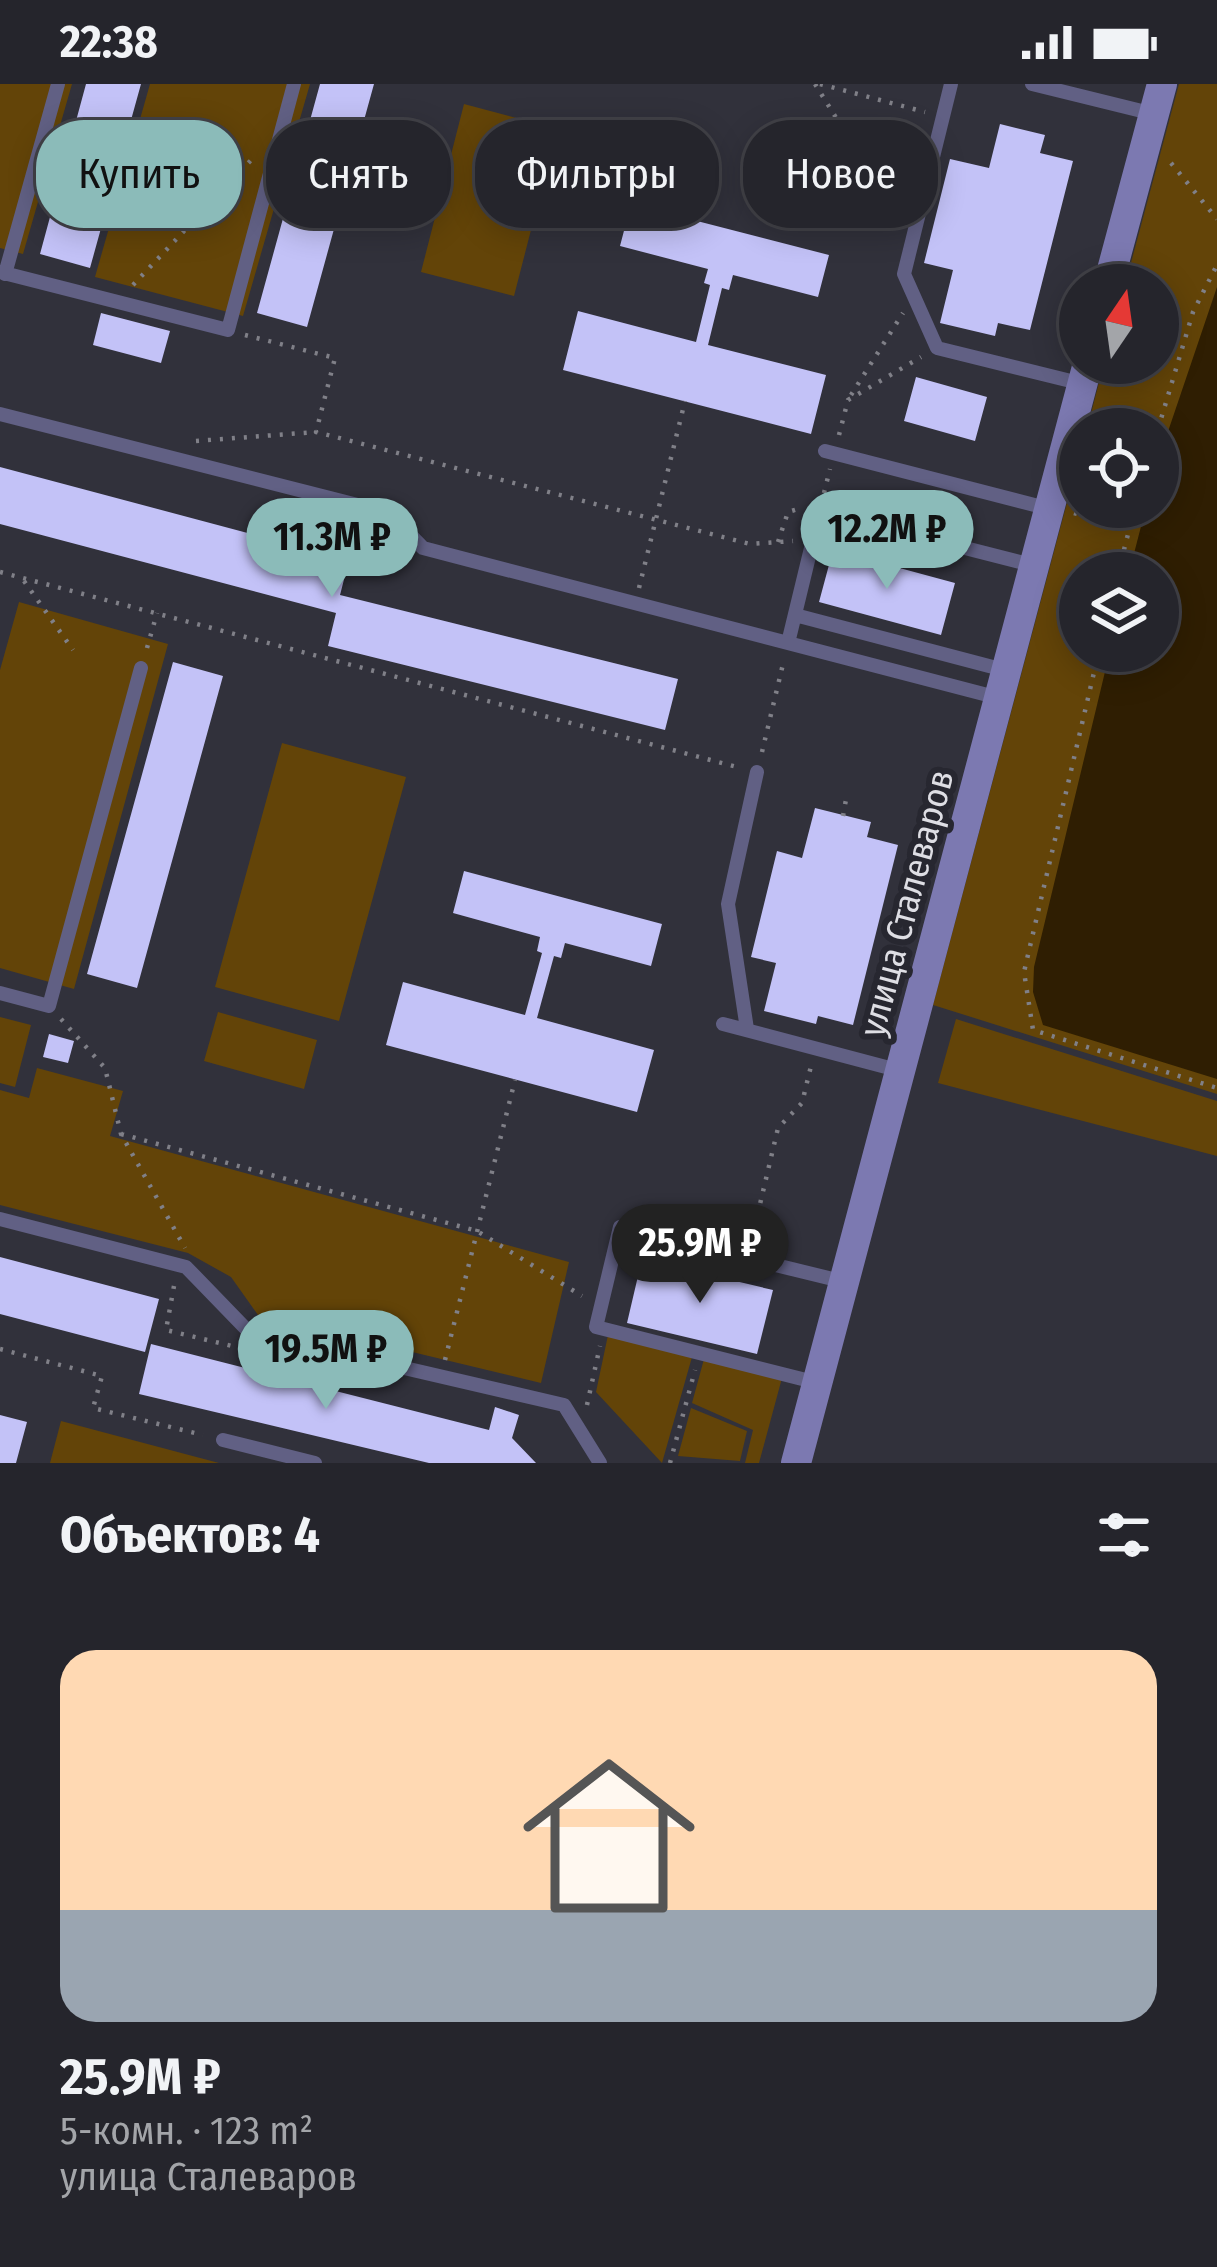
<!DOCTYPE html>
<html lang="ru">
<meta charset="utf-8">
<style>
body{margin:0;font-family:"Fira Sans Condensed",sans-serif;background:#2d2d34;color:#f1f3f6;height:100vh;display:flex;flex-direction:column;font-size:45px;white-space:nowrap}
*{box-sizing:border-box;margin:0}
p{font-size:39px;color:#a3a5a9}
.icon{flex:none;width:66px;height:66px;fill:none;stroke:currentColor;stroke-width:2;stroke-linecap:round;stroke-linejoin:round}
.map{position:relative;height:1379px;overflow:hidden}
.sheet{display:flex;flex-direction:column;background:#25252c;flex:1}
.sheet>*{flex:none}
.guide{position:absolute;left:36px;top:36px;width:1146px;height:108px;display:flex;gap:24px}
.needle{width:78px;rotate:13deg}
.tools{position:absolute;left:1059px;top:180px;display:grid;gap:24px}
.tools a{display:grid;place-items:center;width:120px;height:120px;border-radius:50%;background:#25252c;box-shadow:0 6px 30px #0003,0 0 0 3px #424248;font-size:60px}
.price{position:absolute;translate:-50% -102px;padding:0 27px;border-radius:42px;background:#8bbbb9;color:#111;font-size:39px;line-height:78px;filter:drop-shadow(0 3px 6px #0008)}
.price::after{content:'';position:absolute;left:50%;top:72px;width:36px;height:27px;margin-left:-18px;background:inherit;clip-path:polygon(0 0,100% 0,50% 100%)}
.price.active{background:#222;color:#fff}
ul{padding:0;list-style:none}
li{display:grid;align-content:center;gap:24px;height:636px;padding:0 60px}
li span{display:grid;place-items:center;height:372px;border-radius:36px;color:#555}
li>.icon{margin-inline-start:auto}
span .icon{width:216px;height:216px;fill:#fffc;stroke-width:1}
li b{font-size:51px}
h2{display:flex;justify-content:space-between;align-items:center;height:144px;padding:0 60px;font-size:51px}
.pill{padding:0 42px;border-radius:48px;background:#25252c;box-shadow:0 6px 30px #0003,0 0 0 3px #424248;font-size:42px;line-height:108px}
.pill.active{background:#8bbbb9;color:#111}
.status{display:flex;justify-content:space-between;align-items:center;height:84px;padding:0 60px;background:#25252c;direction:ltr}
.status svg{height:33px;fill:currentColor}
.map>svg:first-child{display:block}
.green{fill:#634408;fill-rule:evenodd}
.water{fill:#2f1e02}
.building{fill:#c3c2f7}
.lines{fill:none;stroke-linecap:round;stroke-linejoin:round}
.path{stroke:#808088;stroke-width:4.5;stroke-dasharray:3 9;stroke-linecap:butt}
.service{stroke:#616084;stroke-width:14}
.secondary{stroke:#7c79b1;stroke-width:30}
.labels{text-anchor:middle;stroke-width:12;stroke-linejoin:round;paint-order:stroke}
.street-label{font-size:36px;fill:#dedee4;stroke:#272730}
</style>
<div class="status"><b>22:38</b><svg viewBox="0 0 49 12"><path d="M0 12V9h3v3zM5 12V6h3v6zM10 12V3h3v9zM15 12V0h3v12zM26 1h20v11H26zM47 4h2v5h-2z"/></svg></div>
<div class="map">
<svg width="1217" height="1379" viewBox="0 0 1217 1379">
<rect width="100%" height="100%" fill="#31313b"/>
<path class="green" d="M0 0H72L23 170 0 164Z
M150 0H310L243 232 95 193Z
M1179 0H1217V1010L933 921 1080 370V423H1158V345H1087L1104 279H1158V201H1125ZM1080 489H1158V567H1080Z
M464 20 557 45 514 212 421 188Z
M19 518 168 560 74 905 0 884V586Z
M282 659 406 693 339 937 215 903Z
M218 928 317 956 304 1005 204 977Z
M0 933 31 941 15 1003 0 999Z
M956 935 1217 1017V1072L938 999Z
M37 984 123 1007 110 1052 569 1178 541 1299 258 1231 231 1193 188 1169 0 1121V1006L29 1014Z
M608 1251 692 1273 662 1379 596 1308Z
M704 1275 782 1294 759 1379H745L753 1346 692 1319Z
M691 1324 747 1347 740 1377 678 1372Z
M61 1337 219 1379H50Z"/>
<path class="water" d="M1217 203V995L1043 941 1033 908 1034 883 1110 567H1158V489H1129L1146 423H1158V377Z"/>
<path class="building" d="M86 0H141L90 184 40 170Z
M320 0H374L307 243 257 229Z
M1000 40 1045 51 1040 69 1073 77 1030 246 998 239 995 252 940 239 953 186 924 179 950 75 989 84Z
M631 120 829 171 818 213 733 191 729 206 722 204 708 261 826 291 811 350 563 286 578 227 696 258 710 201 704 199 708 185 620 162Z
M101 229 170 247 161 279 93 261Z
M916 293 987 313 975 357 904 337Z
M0 383 349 476 340 511 678 595 665 646 328 562 336 529 0 440Z
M833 466 955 499 941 551 819 518Z
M173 578 223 592 137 904 87 890Z
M815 724 871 738 867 753 898 761 853 941 818 932 816 940 764 927 776 879 751 873 777 767 802 774Z
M464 787 662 840 651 882 565 859 561 874 554 872 537 934 654 966 637 1028 386 961 403 898 525 931 542 869 537 867 540 853 453 829Z
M49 950 74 957 68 979 43 973Z
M0 1173 159 1215 145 1268 0 1230Z
M642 1175 773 1206 757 1270 627 1239Z
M151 1260 489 1346 495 1323 519 1331 512 1354 536 1379H429L139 1310Z
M0 1331 27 1338 16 1379H0Z"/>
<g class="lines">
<path class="path" d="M815 0 898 133
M820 0 925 28
M1171 79 1217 135
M133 201 253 74
M245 251 335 274 316 348 750 460 793 457
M851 311 903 229
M1158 345 1193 228 1217 181
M839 351 848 316 921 273
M196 357 316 348
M824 409 830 385
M1074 429 1126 445
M778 458 788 428 798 425
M0 488 737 683
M1118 489 1135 423
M24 497 73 566
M639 504 685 317
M147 564 157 529
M1099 567 1024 888 1033 946 1217 1004
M762 668 783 580
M843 732 847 710
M61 935 105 984 121 1050 185 1164
M121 1050 477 1147 582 1212
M752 1154 778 1044 802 1019 811 982
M174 1202 166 1246 236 1263
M0 1265 102 1292 93 1324 203 1351
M445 1276 515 996
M587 1321 600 1262
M670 1379 695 1286"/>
<path class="service" d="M951 0 904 190 937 264 1083 300
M1032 0 1154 30
M0 188 228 246 294 0
M5 190 58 0
M0 330 389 429 423 464 999 614
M825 367 1050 425
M795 531 1008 587
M788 559 820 427 1032 481
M0 909 49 922 141 584
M723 940 901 987
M747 945 728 820 757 688
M0 1135 186 1183 249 1248 564 1321 600 1379
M818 1299 596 1243 620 1143 845 1198
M223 1356 315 1379"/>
<path class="secondary" d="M1108 201 1162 0
M796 1379 1088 279"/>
</g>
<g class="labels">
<g class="street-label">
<text transform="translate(906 819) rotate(-75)" y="13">улица Сталеваров</text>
</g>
</g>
</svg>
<div class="tools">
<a><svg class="needle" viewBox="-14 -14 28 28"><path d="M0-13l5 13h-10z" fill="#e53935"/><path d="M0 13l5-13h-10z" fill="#a3a5a9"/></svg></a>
<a><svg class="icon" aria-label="locate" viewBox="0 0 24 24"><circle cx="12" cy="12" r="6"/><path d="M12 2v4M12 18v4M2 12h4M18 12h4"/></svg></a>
<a><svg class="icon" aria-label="layers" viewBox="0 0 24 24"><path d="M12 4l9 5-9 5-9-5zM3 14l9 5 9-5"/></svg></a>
</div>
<b class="price" style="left:887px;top:508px">12.2M ₽</b>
<b class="price" style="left:332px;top:516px">11.3M ₽</b>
<b class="price active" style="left:700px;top:1222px">25.9M ₽</b>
<b class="price" style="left:326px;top:1328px">19.5M ₽</b>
<div class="guide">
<a class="pill active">Купить</a>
<a class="pill">Снять</a>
<a class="pill">Фильтры</a>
<a class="pill">Новое</a>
</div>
</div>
<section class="sheet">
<h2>Объектов: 4<svg class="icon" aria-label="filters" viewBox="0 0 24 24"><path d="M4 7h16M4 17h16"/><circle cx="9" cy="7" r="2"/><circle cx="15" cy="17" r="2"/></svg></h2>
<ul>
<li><span style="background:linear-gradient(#ffd9b3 70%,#9aa5b1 0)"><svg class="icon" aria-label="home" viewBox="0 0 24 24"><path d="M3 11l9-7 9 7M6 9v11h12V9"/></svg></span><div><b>25.9M ₽</b><p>5-комн. · 123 m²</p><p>улица Сталеваров</p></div></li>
</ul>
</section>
